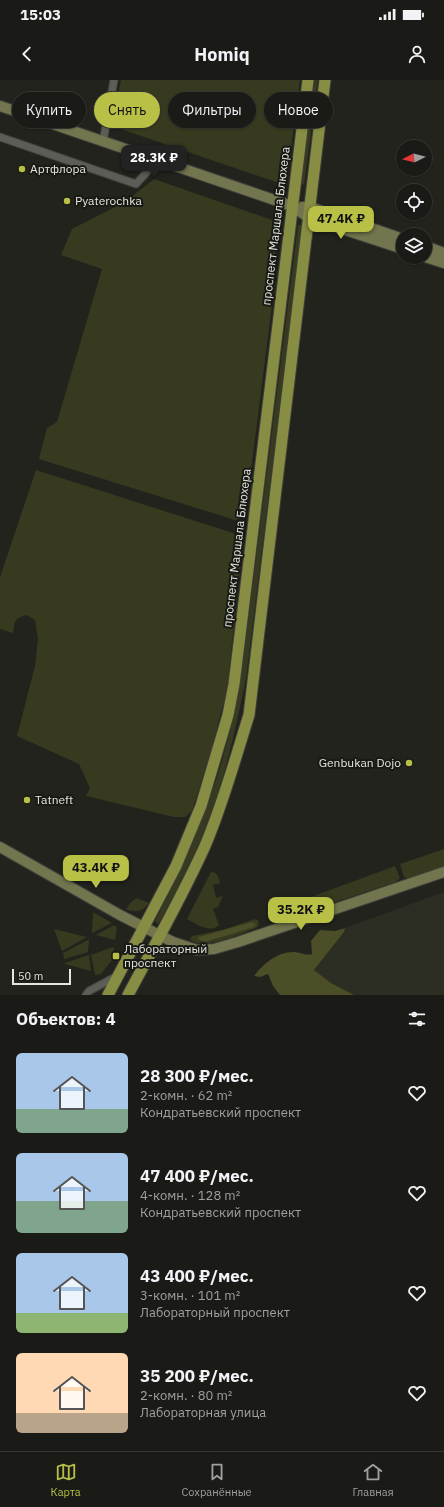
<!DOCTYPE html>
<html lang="ru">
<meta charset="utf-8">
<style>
body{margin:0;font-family:"IBM Plex Sans",sans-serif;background:#272723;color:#f1f3f6;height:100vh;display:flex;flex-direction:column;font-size:15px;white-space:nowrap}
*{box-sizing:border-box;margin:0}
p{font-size:13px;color:#9fa1a1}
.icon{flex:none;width:22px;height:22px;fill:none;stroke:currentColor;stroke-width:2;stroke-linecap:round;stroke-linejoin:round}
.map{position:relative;height:915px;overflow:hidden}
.sheet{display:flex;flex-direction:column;background:#1a1a16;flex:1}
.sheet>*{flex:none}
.guide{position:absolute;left:12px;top:12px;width:420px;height:36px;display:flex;gap:8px}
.needle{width:26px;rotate:264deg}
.controls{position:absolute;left:396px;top:60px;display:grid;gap:8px}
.controls a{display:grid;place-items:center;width:36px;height:36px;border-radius:50%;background:#1a1a16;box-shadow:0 1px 3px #0004,0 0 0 1px #383835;font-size:20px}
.scale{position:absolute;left:12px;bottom:10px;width:59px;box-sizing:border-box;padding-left:4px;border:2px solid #e5e5e2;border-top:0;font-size:11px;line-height:14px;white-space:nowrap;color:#e5e5e2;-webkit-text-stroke:3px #191a14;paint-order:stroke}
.price{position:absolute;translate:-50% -34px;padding:0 9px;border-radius:8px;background:#b9c046;color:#111;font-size:13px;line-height:26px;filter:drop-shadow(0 1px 2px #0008)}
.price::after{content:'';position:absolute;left:50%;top:24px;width:12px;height:9px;margin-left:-6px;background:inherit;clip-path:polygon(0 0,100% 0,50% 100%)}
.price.selected{background:#222;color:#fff}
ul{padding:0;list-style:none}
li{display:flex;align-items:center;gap:12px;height:100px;padding:0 16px}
li span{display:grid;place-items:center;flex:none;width:112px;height:80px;border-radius:6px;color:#555}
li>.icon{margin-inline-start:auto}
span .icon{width:48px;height:48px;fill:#fffc;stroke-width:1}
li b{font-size:17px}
h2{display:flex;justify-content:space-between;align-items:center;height:48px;padding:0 16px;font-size:17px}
.chip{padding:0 14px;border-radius:18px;background:#1a1a16;box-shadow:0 1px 3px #0004,0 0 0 1px #383835;font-size:14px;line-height:36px}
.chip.selected{background:#b9c046;color:#111}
.status{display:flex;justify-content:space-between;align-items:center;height:28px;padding:0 20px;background:#1a1a16;direction:ltr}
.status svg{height:11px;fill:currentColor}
header{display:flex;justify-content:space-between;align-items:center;height:52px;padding:0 16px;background:#1a1a16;font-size:18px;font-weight:800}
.menu{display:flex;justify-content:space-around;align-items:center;height:56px;border-top:1px solid #383835;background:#1a1a16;font-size:11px;color:#9fa1a1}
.menu a{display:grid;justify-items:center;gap:2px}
.menu .selected{color:#b9c046}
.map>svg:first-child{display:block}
.built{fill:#2d2e23}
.green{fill:#373a1f}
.forest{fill:#4b4e27}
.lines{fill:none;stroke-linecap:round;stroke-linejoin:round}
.street-casing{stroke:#40403c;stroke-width:9}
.secondary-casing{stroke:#40403c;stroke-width:12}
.primary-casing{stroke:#40403c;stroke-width:13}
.street{stroke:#5c5d57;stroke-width:7}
.secondary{stroke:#72754e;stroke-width:10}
.primary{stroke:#888d44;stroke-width:11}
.poi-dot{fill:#b9c046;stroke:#191a14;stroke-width:1.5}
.labels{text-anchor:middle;stroke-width:4;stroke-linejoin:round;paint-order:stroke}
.poi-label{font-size:12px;fill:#e5e5e2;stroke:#191a14;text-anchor:start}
.street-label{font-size:12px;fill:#e5e5e2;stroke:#191a14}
</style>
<div class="status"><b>15:03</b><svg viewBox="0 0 49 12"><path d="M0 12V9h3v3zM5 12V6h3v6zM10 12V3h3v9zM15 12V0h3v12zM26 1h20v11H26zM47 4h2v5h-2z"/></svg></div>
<header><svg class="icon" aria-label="back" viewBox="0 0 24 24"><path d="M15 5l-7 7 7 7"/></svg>Homiq<svg class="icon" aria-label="person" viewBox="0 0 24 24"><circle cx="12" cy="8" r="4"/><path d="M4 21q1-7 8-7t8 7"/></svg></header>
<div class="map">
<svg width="444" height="915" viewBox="0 0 444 915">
<rect width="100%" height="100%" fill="#22231d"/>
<path class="built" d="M444 812V915H354L331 903 314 890 344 852 345 848Z"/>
<path class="green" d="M121 0H300L287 99 283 98 282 102 279 103 112 46Z
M314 0H318L304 105 301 104Z
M154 99 275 141V146L278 155 271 200 275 201 246 430 242 437 235 440 39 379 47 348 57 342 102 189 61 175 72 149 125 122Z
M298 145H301L302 148 246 598C235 654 222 711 199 763 187 791 173 817 159 843L158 844 155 841C168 815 182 788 193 761 216 709 231 654 241 598Z
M36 390 233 453 239 459 238 477 241 481 227 609 212 668 192 731 185 737H174L86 716 90 708 79 684 17 656 35 586 38 559 35 540 27 535C14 538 15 541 13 553L0 549V497Z
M444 769V788L410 799 404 797 400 784Z
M395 786 400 798 396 802 289 837 278 838 271 834 276 830Z
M211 792C217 792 219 797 220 803L213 805 216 818 223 816 218 827 213 829 219 845C209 854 197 844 187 839Z
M137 818 149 823C143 832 135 833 126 829L132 821Z
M93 832 112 843 92 853Z
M255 839 258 840 259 845 256 848C243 853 200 872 190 859L192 856 222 850Z
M114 845 117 848 115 860 96 855Z
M54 849 87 857 62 871Z
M88 860H89L88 872 64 879 63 873Z
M113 867 114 868 112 880 101 894 95 895 91 875Z
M89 875 91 891 65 884V883Z"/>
<path class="forest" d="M252 842 256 844 254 847 205 862 198 859 199 857Z
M345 848 344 852 314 890 331 903 354 915H280L273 906 268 894 260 897 254 896C263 884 277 872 293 872 301 872 304 876 312 874L311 861 320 850 335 851Z"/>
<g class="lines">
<defs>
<path id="street" d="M0 57 136 104 158 80
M103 62 114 0
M86 915 89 911 117 896"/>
<path id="secondary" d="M0 26 292 126 309 138 403 169
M302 127H310L403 159
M425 166 444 173
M425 177 444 183
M0 767 120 835 173 862 197 870 214 869 238 862 444 792"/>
<path id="primary" d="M108 915 176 786 201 726 228 635 234 604 308 0
M128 915C154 866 182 817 205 766 223 724 235 679 249 635L325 0"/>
</defs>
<use href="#street" class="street-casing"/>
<use href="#secondary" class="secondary-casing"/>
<use href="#primary" class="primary-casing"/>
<use href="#street" class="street"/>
<use href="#secondary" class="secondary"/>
<use href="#primary" class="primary"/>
</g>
<g class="poi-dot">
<circle cx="22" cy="89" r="4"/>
<circle cx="67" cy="121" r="4"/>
<circle cx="409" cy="683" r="4"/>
<circle cx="27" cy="720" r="4"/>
<rect x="112" y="872" width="8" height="8" rx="2"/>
</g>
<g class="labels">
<g class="poi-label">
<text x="30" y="93">Артфлора</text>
<text x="75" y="125">Pyaterochka</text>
<text x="401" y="687" text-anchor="end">Genbukan Dojo</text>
<text x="35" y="724">Tatneft</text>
<text x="124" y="873">Лабораторный<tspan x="124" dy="14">проспект</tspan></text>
</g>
<g class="street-label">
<text transform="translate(276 146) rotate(-83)" y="4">проспект Маршала Блюхера</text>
<text transform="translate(237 468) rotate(-83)" y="4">проспект Маршала Блюхера</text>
</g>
</g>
</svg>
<div class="controls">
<a><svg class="needle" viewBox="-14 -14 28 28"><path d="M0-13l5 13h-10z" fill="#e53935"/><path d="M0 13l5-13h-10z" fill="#9fa1a1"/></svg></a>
<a><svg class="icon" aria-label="locate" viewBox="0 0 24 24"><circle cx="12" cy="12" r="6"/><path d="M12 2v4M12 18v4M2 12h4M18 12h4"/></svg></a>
<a><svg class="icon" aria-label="layers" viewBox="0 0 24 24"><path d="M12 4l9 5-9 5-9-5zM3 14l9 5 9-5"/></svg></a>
</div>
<div class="scale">50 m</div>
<b class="price selected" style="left:154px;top:99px">28.3K ₽</b>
<b class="price" style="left:341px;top:160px">47.4K ₽</b>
<b class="price" style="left:96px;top:809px">43.4K ₽</b>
<b class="price" style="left:301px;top:851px">35.2K ₽</b>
<div class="guide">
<a class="chip">Купить</a>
<a class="chip selected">Снять</a>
<a class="chip">Фильтры</a>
<a class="chip">Новое</a>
</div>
</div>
<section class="sheet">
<h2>Объектов: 4<svg class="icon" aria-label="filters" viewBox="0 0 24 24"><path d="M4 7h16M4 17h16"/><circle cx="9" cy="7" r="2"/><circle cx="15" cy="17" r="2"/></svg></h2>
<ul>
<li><span style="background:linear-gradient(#a9c7e8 70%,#7fa58c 0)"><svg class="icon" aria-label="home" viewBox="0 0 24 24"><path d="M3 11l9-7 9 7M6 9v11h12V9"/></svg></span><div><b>28 300 ₽/мес.</b><p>2-комн. · 62 m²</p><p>Кондратьевский проспект</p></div><svg class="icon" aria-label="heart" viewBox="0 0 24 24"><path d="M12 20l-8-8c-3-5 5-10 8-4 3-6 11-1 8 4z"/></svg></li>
<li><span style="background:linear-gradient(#a9c7e8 60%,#7fa58c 0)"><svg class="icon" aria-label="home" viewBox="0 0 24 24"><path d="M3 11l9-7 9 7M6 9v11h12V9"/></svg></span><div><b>47 400 ₽/мес.</b><p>4-комн. · 128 m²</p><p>Кондратьевский проспект</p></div><svg class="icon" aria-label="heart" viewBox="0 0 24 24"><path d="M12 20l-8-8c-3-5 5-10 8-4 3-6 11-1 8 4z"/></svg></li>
<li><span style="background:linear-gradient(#a9c7e8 75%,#8fb573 0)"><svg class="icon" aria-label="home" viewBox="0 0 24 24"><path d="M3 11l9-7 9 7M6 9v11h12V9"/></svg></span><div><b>43 400 ₽/мес.</b><p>3-комн. · 101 m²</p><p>Лабораторный проспект</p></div><svg class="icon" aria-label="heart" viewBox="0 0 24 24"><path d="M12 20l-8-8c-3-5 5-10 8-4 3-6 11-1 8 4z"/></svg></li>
<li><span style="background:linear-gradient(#ffd9b3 75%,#b9a48a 0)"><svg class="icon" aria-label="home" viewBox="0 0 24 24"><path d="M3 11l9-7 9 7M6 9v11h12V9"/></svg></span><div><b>35 200 ₽/мес.</b><p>2-комн. · 80 m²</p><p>Лабораторная улица</p></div><svg class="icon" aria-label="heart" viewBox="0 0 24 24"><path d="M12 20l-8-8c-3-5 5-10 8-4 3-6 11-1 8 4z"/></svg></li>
</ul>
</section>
<nav class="menu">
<a class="selected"><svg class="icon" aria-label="map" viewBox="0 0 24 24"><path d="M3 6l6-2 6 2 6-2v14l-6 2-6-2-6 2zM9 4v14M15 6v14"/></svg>Карта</a>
<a><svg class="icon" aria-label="saved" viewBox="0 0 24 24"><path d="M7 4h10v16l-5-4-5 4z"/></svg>Сохранённые</a>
<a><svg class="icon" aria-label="home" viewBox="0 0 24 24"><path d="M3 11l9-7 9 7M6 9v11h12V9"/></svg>Главная</a>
</nav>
